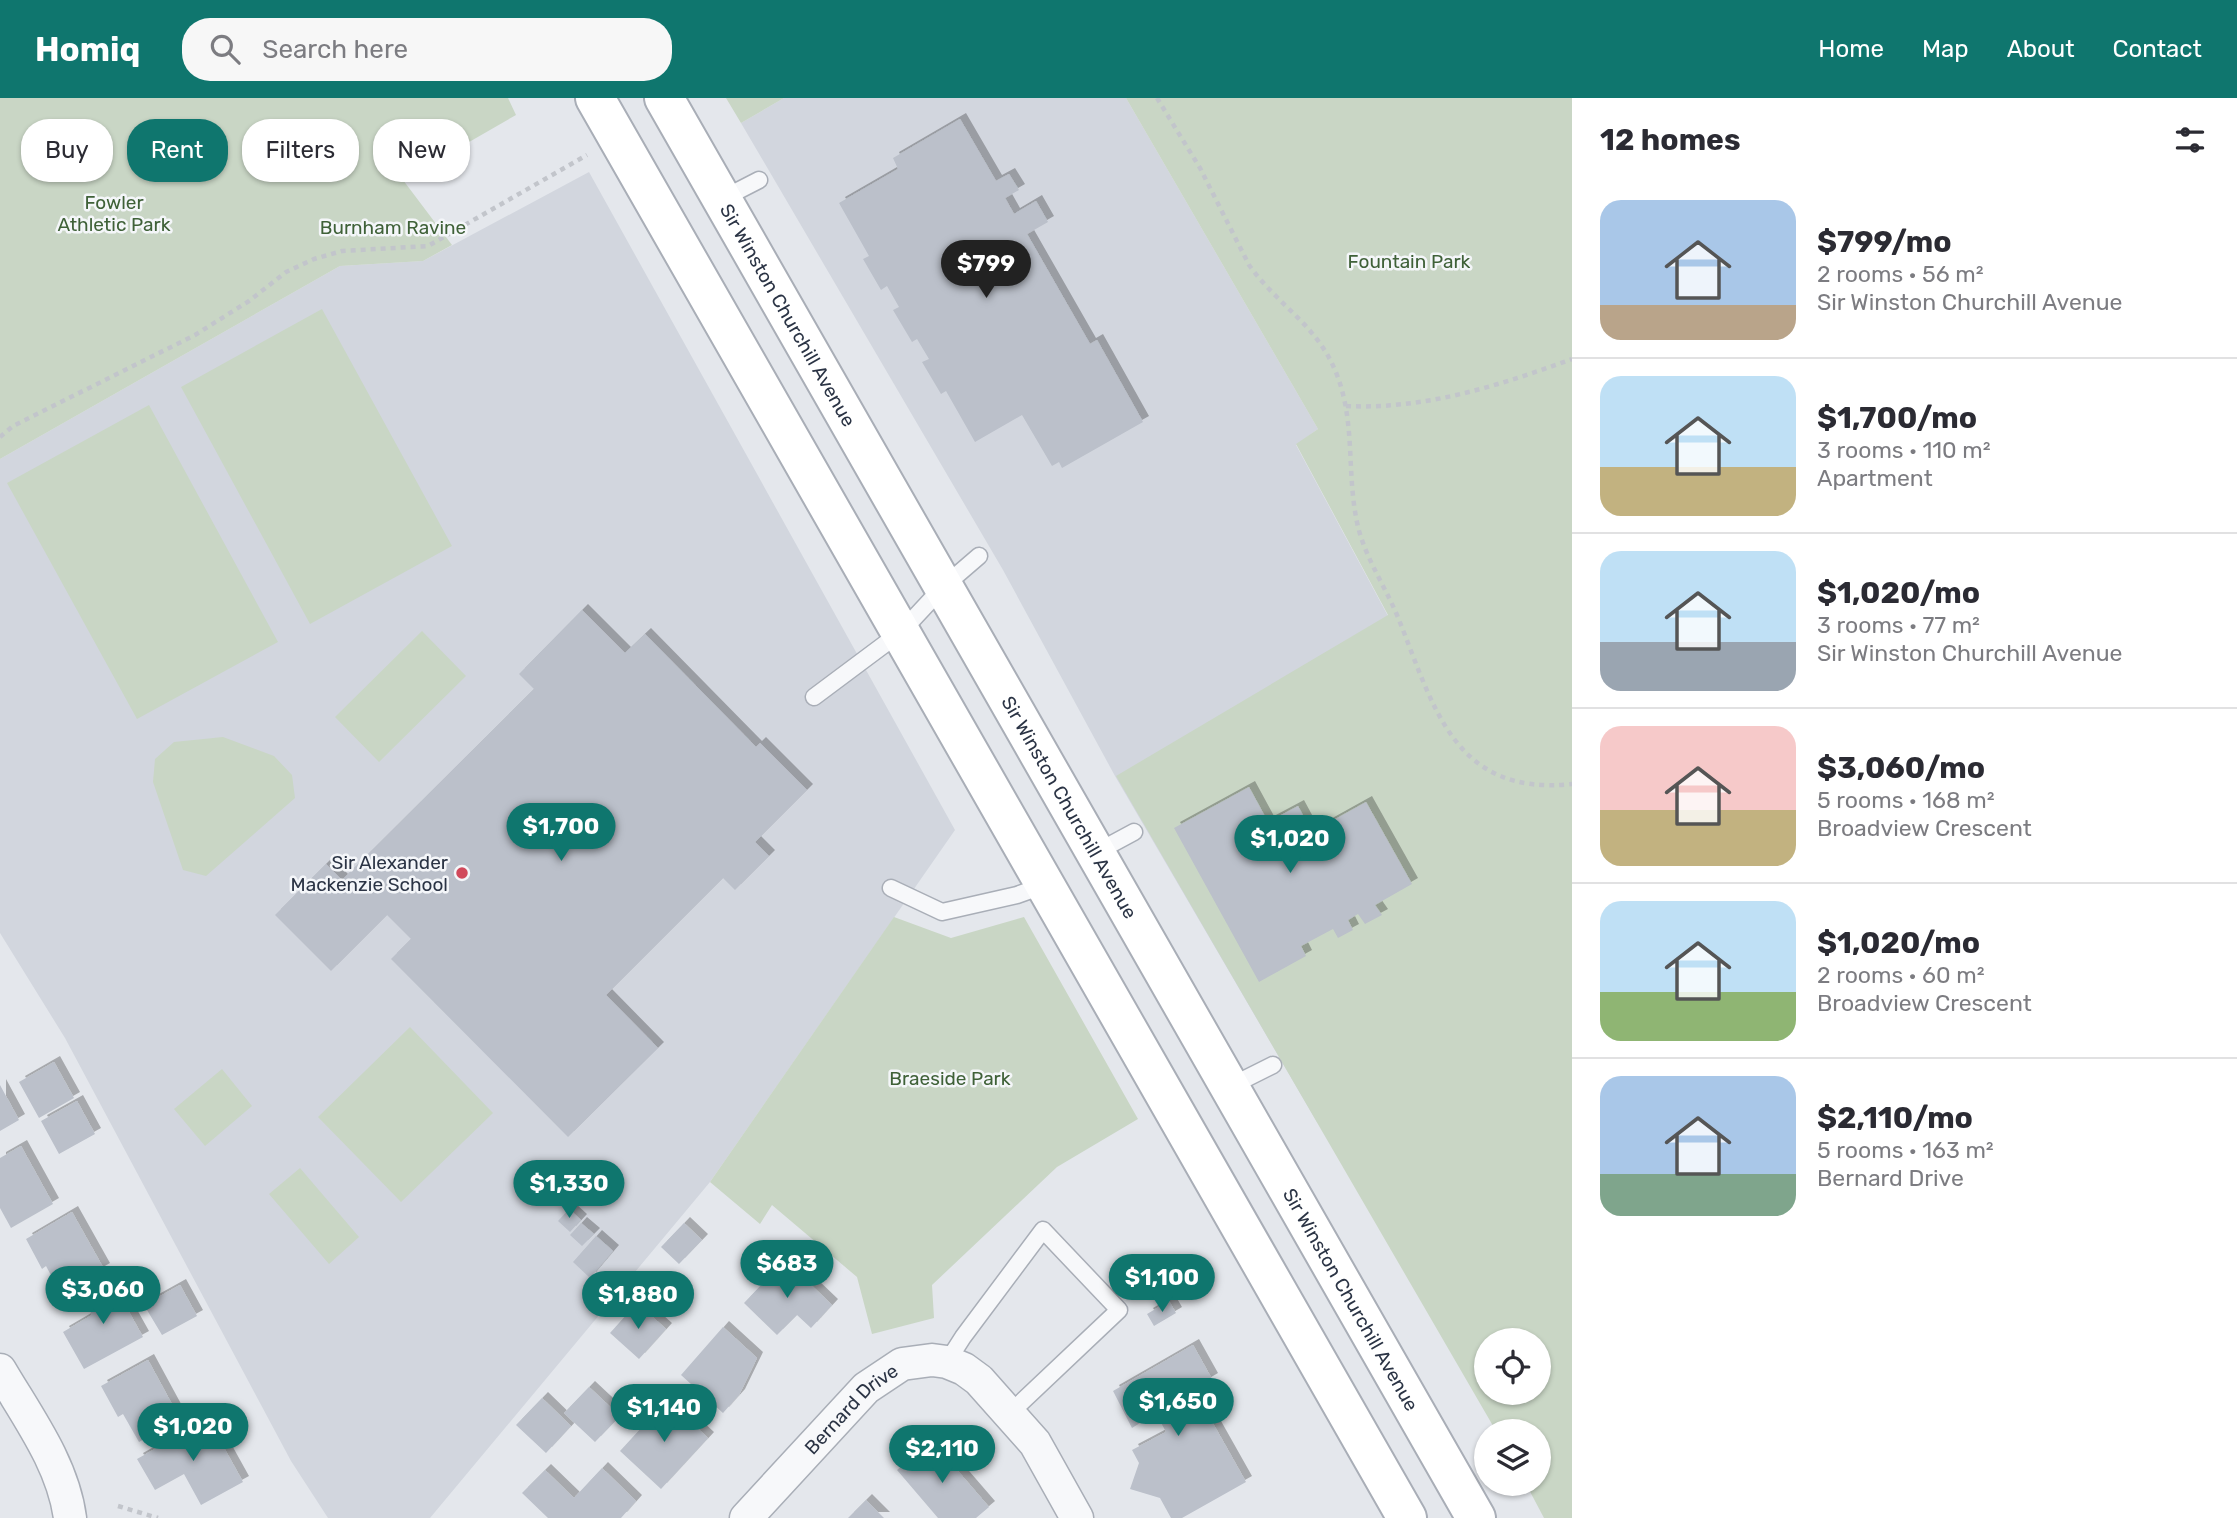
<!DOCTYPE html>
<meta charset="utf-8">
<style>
body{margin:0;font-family:Rubik,sans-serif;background:#f7f7f7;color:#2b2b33;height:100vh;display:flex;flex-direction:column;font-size:26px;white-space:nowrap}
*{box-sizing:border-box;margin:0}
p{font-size:23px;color:#7c7c81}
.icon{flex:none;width:38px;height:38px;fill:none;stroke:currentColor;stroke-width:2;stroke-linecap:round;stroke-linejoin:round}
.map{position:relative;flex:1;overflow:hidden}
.side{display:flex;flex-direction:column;background:#fff;width:665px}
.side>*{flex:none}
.banner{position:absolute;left:21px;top:21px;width:665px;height:63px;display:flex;gap:14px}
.fabs{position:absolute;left:1474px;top:1230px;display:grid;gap:14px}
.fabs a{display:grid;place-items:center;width:77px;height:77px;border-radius:50%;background:#fff;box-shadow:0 2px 5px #0004;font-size:35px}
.price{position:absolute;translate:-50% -60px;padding:0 16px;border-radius:24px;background:#0f766e;color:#fff;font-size:23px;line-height:46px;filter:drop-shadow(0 2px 4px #0008)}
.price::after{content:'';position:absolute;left:50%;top:42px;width:21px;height:16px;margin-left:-10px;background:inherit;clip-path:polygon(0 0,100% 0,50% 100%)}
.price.on{background:#222;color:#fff}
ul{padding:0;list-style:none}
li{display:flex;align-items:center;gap:21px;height:175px;padding:0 28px}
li+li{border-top:2px solid #e1e1e2}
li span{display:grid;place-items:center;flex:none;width:196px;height:140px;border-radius:21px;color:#555}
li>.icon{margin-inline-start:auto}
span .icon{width:84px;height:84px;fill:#fffc;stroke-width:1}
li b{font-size:30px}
h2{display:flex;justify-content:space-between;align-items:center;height:84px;padding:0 28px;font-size:30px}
.pill{padding:0 24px;border-radius:28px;background:#fff;box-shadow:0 2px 5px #0004;font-size:24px;line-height:63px}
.pill.on{background:#0f766e;color:#fff}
header{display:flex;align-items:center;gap:42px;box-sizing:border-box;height:98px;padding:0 35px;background:#0f766e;color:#fff}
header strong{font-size:33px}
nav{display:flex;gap:38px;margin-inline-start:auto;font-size:24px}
.search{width:490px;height:63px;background:#f7f7f7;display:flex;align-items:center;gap:18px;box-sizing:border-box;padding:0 24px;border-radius:28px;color:#7c7c81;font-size:26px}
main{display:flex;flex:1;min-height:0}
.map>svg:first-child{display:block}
.built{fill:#d2d6de}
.green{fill:#c9d6c5;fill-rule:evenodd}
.building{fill:#bbc0ca;filter:url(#shadow)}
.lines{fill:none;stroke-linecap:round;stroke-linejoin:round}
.lane-casing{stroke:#a9aeb7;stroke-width:19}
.street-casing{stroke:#a9aeb7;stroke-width:35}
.secondary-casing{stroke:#a9aeb7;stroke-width:42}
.path{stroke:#c2c5cb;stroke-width:4.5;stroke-dasharray:5 5;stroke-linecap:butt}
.lane{stroke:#f7f8fa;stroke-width:16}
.street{stroke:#f7f8fa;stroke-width:32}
.secondary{stroke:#fff;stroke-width:38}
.poi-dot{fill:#d1495b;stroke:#f4f6f9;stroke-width:2.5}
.labels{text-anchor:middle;stroke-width:5;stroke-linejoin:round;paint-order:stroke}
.park-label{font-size:19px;fill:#3f6138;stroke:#f4f6f9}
.street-label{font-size:19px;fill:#2b3445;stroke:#f4f6f9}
.poi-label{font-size:19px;fill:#2b3445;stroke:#f4f6f9;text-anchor:end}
</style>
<header>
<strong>Homiq</strong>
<div class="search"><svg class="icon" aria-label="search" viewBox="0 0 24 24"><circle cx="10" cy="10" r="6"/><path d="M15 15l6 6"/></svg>Search here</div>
<nav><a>Home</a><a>Map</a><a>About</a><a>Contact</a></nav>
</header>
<main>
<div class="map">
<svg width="1572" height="1420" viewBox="0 0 1572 1420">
<defs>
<filter id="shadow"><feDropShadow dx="6" dy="-6" stdDeviation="0" flood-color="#0004"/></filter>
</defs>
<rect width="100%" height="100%" fill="#e4e7ec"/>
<path class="built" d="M784 0H1126L1318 331 1296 347 1388 518 1345 543 1317 1024 1115 678 1003 472 741 25Z
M589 74 955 732 710 1084 430 1420H328L291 1363 65 940 0 835V361L340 168 423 163Z"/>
<path class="green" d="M0 0H508L516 17 403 82 452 147 423 163 340 168 0 361Z
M726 0H784L741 25Z
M1126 0H1572V1420H1544L1526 1386H1538V1334L1496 1333 1116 678 1388 517 1296 346 1318 331ZM1486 1242H1538V1295H1486Z
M322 211 452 448 310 526 181 289Z
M149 307 278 544 137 621 7 385Z
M422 533 466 578 379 664 335 619Z
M223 639 274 658 292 677 295 700 206 778 183 772 153 684 155 661 174 644Z
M894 819 951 840 1024 819 1138 1021 1057 1069 932 1187 934 1220 872 1236 857 1179 772 1107 760 1126 710 1084Z
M410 929 493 1015 401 1104 318 1019Z
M222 971 252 1008 205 1048 174 1011Z
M300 1070 359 1139 329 1166 269 1096Z"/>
<path class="building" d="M960 21 996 83 1009 76 1019 92 1005 100 1014 116 1036 103 1048 124 1027 136 1090 246 1097 242 1143 324 1062 370 1059 364 1052 368 1022 317 975 344 946 293 941 296 922 264 929 261 917 241 912 244 893 212 899 209 887 188 881 192 863 161 869 158 839 105 898 71 893 60Z
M582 512 625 555 645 536 756 649 760 645 807 692 755 744 769 758 735 792 723 780 606 897 658 950 568 1039 391 861 411 841 387 817 331 873 275 817 326 766 342 782 534 591 519 576Z
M1249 689 1268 724 1298 708 1312 734 1366 704 1412 786 1375 807 1382 817 1365 826 1358 816 1348 822 1353 832 1338 840 1333 831 1301 848 1306 858 1259 884 1174 730Z
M54 964 74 1000 39 1020 19 984Z
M0 987 19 1022 0 1033Z
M77 1003 95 1036 59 1056 41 1023Z
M21 1048 53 1106 11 1130 0 1110V1060Z
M569 1111 581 1122 570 1134 558 1123Z
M72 1114 104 1171 61 1196 46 1168 42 1171 26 1141Z
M581 1125 594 1136 582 1148 570 1137Z
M684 1125 702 1142 679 1166 661 1149Z
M596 1138 613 1153 590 1180 573 1164Z
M785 1162 832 1207 811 1230 797 1217 777 1237 744 1205Z
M110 1180 143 1239 84 1271 63 1234 92 1217 81 1196Z
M180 1187 197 1218 162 1237 144 1207Z
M1169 1203 1176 1215 1154 1228 1147 1216Z
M637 1205 666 1231 639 1261 610 1235Z
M723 1229 757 1260 739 1297 723 1315 681 1277Z
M1193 1247 1212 1281 1188 1295 1199 1317 1206 1313 1246 1384 1182 1420H1171L1160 1400 1130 1391 1139 1365 1132 1352 1166 1334 1156 1315 1132 1330 1113 1293Z
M148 1262 180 1321 139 1344 123 1316 118 1319 101 1288Z
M589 1289 620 1318 595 1344 564 1315Z
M542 1300 571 1328 546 1355 516 1327Z
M667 1302 708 1340 661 1391 620 1353Z
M208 1321 243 1384 201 1407 184 1376 155 1392 137 1361Z
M932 1343 989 1409 976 1420H938L897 1372Z
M602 1370 636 1403 621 1420H548L522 1395 545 1372 574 1400Z
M866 1402 884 1420H848Z"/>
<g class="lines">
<defs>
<path id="lane" d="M722 101 759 82
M814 599 901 534 943 489 979 458
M1095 755 1134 734
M891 790 942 814 1017 797 1045 787
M1229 989 1273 967
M947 1264 963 1239 1043 1132 1119 1212 1009 1316"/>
<g id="street">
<path d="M0 1272C27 1318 63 1366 70 1420"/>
<path id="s1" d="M746 1420 866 1290 902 1266 932 1262 947 1264 964 1271 979 1282 1035 1345 1077 1420"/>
</g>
<g id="secondary">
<path d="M595 0 1407 1420"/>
<path id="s2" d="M664 0 1476 1420"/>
</g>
</defs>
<use href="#lane" class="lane-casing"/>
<use href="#street" class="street-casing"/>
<use href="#secondary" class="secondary-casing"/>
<path class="path" d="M1157 0 1200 70 1249 167C1278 208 1318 227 1337 277 1355 324 1347 371 1356 419 1362 455 1383 484 1397 517 1433 605 1452 699 1572 686
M1346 308C1424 312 1501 287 1572 261
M0 339 13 328 195 237 249 203 286 174 314 161 342 153 428 148 587 57
M118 1408 158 1420"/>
<use href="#lane" class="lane"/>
<use href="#street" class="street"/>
<use href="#secondary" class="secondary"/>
</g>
<circle class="poi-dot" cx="462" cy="775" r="7"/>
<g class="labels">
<g class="park-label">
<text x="114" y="111">Fowler<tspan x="114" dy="22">Athletic Park</tspan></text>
<text x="393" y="136">Burnham Ravine</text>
<text x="1409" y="170">Fountain Park</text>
<text x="950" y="987">Braeside Park</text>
</g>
<g class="street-label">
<text dy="7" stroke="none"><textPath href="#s2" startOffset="250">Sir Winston Churchill Avenue</textPath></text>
<text dy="7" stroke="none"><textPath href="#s2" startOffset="817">Sir Winston Churchill Avenue</textPath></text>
<text dy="7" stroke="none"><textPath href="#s2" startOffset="1384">Sir Winston Churchill Avenue</textPath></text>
<text dy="7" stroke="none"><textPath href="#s1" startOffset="152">Bernard Drive</textPath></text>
</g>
<g class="poi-label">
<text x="448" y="771">Sir Alexander<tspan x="448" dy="22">Mackenzie School</tspan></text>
</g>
</g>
</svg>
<div class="fabs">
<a><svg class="icon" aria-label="locate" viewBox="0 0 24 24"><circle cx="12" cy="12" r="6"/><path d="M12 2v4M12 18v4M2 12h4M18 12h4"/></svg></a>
<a><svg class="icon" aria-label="layers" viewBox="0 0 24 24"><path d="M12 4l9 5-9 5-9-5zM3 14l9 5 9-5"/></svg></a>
</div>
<b class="price on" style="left:986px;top:202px">$799</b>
<b class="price" style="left:561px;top:765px">$1,700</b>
<b class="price" style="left:1290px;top:777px">$1,020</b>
<b class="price" style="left:569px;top:1122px">$1,330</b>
<b class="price" style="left:787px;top:1202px">$683</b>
<b class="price" style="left:1162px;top:1216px">$1,100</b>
<b class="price" style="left:103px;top:1228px">$3,060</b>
<b class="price" style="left:638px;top:1233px">$1,880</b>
<b class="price" style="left:1178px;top:1340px">$1,650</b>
<b class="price" style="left:664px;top:1346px">$1,140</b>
<b class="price" style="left:193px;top:1365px">$1,020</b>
<b class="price" style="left:942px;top:1387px">$2,110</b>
<div class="banner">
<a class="pill">Buy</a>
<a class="pill on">Rent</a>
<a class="pill">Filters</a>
<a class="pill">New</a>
</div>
</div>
<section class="side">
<h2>12 homes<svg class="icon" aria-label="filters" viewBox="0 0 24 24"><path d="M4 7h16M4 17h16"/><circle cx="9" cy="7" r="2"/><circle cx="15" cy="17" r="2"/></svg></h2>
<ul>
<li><span style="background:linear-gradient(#a9c7e8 75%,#b9a48a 0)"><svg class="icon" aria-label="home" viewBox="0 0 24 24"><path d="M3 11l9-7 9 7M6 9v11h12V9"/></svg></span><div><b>$799/mo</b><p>2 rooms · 56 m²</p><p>Sir Winston Churchill Avenue</p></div></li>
<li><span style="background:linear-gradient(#bfe0f5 65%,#c2b280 0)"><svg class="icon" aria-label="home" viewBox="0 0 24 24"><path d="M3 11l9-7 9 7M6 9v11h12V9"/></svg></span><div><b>$1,700/mo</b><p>3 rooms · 110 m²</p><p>Apartment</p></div></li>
<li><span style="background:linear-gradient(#bfe0f5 65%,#9aa5b1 0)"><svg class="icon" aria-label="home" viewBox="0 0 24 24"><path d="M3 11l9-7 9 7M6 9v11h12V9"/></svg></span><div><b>$1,020/mo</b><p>3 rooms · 77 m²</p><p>Sir Winston Churchill Avenue</p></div></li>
<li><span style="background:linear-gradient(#f6c9c9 60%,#c2b280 0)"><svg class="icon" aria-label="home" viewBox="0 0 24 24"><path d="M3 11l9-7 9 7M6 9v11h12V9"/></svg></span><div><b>$3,060/mo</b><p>5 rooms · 168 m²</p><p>Broadview Crescent</p></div></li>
<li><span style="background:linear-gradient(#bfe0f5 65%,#8fb573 0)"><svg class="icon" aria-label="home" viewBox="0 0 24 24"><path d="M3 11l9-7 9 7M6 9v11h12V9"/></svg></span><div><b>$1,020/mo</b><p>2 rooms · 60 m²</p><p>Broadview Crescent</p></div></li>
<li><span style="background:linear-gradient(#a9c7e8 70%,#7fa58c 0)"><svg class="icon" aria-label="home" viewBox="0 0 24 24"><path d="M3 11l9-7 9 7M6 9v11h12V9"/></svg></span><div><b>$2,110/mo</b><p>5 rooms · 163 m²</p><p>Bernard Drive</p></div></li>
</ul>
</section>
</main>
